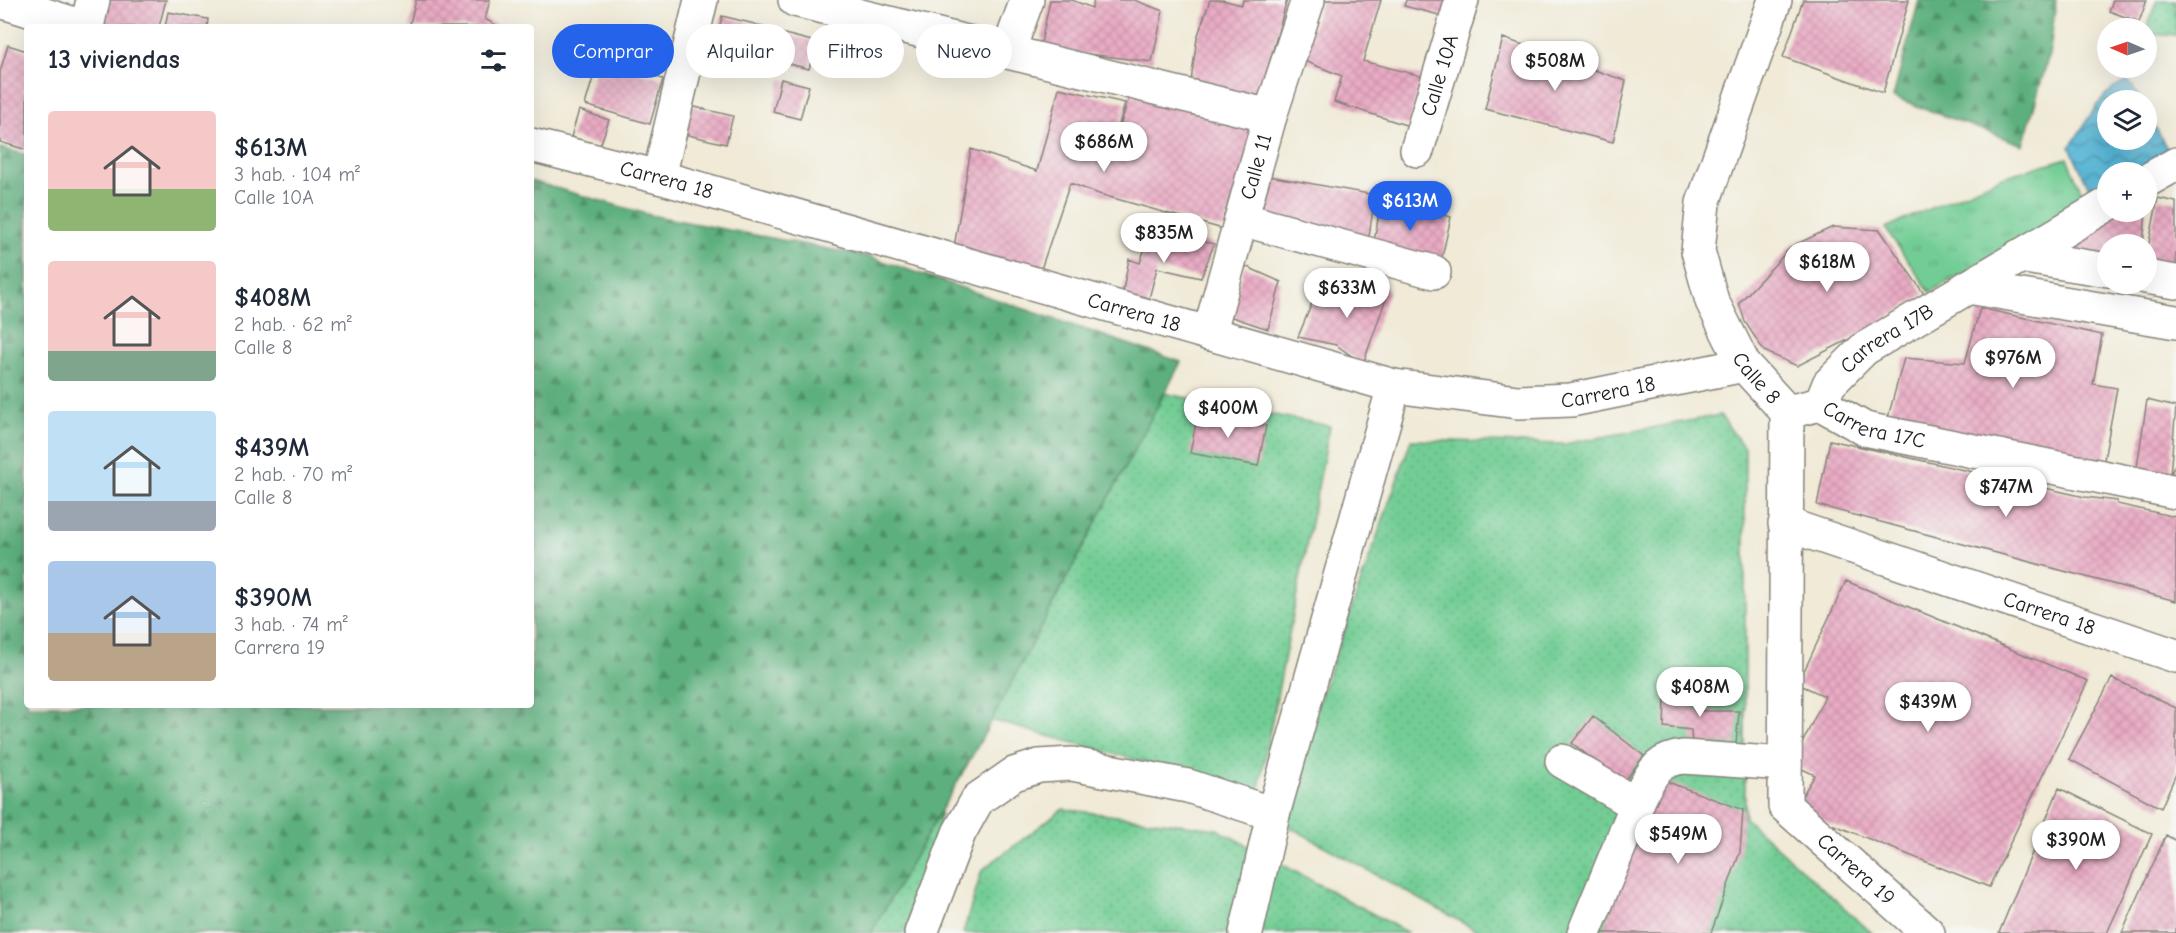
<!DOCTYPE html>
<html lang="es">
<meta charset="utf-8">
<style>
body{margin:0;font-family:"Comic Neue",sans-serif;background:#f6f6f7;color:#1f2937;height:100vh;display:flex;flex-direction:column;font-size:22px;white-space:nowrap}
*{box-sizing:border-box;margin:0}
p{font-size:20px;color:#747a83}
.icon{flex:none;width:33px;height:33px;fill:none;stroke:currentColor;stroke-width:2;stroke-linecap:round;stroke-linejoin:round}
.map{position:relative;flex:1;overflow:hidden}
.details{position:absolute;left:24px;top:24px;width:510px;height:684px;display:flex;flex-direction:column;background:#fff;border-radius:6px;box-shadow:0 6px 24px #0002}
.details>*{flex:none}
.top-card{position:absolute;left:552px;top:24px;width:570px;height:54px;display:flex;gap:12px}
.needle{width:39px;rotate:272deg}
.buttons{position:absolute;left:2097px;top:18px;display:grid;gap:12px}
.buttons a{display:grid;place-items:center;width:60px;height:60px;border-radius:50%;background:#fff;box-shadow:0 6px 24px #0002;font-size:30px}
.price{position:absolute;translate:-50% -51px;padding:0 14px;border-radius:21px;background:#fff;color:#222;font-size:20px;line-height:39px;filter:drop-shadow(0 2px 3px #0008)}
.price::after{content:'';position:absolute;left:50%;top:36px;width:18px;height:14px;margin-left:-9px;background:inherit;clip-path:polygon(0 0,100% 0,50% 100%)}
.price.selected{background:#2563eb;color:#fff}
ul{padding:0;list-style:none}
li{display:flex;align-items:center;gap:18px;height:150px;padding:0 24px}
li span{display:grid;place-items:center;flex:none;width:168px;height:120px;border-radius:6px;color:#555}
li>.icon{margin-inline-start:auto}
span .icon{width:72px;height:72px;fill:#fffc;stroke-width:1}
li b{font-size:26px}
h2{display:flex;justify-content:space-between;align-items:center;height:72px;padding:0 24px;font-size:26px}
.pill{padding:0 21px;border-radius:27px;background:#fff;box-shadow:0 6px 24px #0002;font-size:21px;line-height:54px}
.pill.selected{background:#2563eb;color:#fff}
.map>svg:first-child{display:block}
.grass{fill:url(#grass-dots);stroke:#477458;stroke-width:1.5}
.forest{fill:url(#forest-firs);stroke:#3c664d;stroke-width:1.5}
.park{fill:url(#park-tufts);stroke:#477458;stroke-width:1.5}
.water{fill:url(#water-waves);stroke:#3a6878;stroke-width:1.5}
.building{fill:url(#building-cross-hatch)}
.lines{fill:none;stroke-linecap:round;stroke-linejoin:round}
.minor-casing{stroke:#86837a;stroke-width:36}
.minor{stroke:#fff;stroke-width:33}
.labels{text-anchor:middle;stroke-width:4.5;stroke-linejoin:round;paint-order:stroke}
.street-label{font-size:21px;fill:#1c1c1c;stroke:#f6f6f2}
</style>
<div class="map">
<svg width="2176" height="933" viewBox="0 0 2176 933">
<defs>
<pattern id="grass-dots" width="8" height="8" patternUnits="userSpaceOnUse" patternTransform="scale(1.5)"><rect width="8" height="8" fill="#72cd94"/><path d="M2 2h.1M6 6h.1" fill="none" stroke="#62af7f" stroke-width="1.8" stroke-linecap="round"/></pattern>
<pattern id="forest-firs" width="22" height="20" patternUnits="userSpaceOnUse" patternTransform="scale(1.5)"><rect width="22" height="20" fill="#5db07e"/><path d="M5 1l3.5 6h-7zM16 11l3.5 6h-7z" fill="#4c8e66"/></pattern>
<pattern id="park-tufts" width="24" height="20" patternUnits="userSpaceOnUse" patternTransform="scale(1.5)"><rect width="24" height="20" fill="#72cd94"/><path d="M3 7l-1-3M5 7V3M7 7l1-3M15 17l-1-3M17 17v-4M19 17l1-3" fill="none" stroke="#62af7f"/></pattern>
<pattern id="water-waves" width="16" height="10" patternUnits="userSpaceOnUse" patternTransform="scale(1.5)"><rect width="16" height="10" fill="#57b5d5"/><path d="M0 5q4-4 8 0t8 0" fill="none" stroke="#4792ac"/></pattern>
<pattern id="building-cross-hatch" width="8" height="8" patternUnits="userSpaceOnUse" patternTransform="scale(1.5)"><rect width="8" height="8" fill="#e9abc4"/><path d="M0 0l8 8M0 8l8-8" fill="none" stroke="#c793a8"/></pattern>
</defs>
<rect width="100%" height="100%" fill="#f6f6f2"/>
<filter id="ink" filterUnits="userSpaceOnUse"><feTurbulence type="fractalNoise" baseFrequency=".0167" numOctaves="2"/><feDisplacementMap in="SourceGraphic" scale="12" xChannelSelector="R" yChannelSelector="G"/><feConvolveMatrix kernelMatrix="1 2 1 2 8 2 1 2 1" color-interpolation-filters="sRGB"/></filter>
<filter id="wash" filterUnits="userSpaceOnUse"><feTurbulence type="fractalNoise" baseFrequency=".008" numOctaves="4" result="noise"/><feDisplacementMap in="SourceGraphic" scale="24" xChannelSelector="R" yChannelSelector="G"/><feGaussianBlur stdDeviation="1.35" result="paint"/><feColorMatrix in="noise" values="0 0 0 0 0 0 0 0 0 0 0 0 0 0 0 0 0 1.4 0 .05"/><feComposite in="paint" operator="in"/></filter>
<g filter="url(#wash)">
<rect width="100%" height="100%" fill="#f0ead7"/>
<path class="grass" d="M2157 0H2176V36L2147 34 2146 28Z
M1077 376 1330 426 1258 793 953 710 926 933H141L531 705Z
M1720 415 1745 449V818L1872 933H1481L1277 820 1411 440 1564 444Z
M1063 809 1217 829 1408 933H963L982 870Z"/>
<path class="forest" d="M1919 0H2056L2050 51 2023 145 1893 97Z
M0 148 27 155V705H531V181L650 215 871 257 1181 362 979 744 871 933H0Z"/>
<path class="park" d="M2067 158 2087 204 1930 292 1885 228 2000 178Z"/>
<path class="water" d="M2129 80 2140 100H2108V140H2146L2147 112 2170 154 2139 172H2108L2107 191 2094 199 2070 147 2097 105 2112 89Z"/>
<g id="blocks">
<path class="building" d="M110 0H166L159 27H111L103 25Z
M416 0H490L485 19 499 27H409Z
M1050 0H1072L1092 8 1094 0H1134L1163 11 1152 62 1040 48Z
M1210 0H1222L1242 5 1243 0H1287L1257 107 1190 88 1197 38Z
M1322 0H1381L1363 61 1421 76 1409 126 1334 102 1342 76 1302 60Z
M1406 0H1451L1447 17 1404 6Z
M1803 0H1909L1883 93 1783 57Z
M2113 0H2147L2139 22 2109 11Z
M168 12 208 19 207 27H165Z
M722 16 763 26 755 61 743 59 740 73 711 66Z
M769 30 816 42 809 69 762 57Z
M617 33 667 45 663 64 613 52Z
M1503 38 1626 81 1613 142 1485 109Z
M8 45 27 51V150L0 142V72Z
M615 65 663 79 650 124 585 105 595 71 607 75Z
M781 79 809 86 800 119 773 112Z
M1059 88 1125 103 1110 158 1130 94 1261 129 1223 229 1099 194 1070 183 1039 275 954 247 971 149 1037 171Z
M691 106 733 116 726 144 684 134Z
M579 110 609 120 600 146 571 137Z
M1269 176 1375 195 1367 250 1258 221Z
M1382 197 1451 217 1441 262 1372 252Z
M2158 198 2176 202V277L2146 272V258Z
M2112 212H2146L2143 244H2108V264L2050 250Z
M1833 227 1880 230 1924 294 1871 328 1797 366 1764 351 1745 322 1739 303 1792 246Z
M1151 230 1214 244 1201 278 1157 268 1146 310 1121 300 1129 259 1140 263Z
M1245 266 1281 282 1268 329 1229 316Z
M1360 273 1389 290 1363 364 1336 345 1298 337 1315 296 1349 306Z
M1980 308 2102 335 2093 384 2117 388 2104 460 1886 425 1904 358 1965 363Z
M2147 400 2176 407 2170 475 2176 463V476L2136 474Z
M1198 412 1266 426 1258 466 1190 453Z
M1830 440 2085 497 2117 501V504L2176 517V601L1817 505Z
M1846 581 2088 681 1989 887 1794 809 1815 775 1796 766 1801 746 1825 696 1798 684Z
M1691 676 1695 711H1739L1736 744H1692L1691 730 1664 727 1665 699 1677 701 1676 677Z
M2112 678 2176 708V774L2161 808 2069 759Z
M1593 716 1644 756 1623 783 1572 743Z
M1660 779 1743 810 1740 852 1711 933H1602Z
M2059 788 2152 834 2107 933H1999Z
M2166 835 2176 841V933H2122Z"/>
</g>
</g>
<g filter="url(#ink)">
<use href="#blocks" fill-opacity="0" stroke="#86837a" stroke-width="1.5"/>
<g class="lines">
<defs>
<g id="minor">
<path d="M795 0 1270 116"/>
<path id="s1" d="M1775 0 1703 203 1698 251 1712 301 1744 365 1787 412 1785 806 1928 933"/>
<path d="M0 1 84 27"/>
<path d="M87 27 93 0"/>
<path d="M1008 52 1027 0"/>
<path id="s2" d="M531 145 659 177 1394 386 1518 402 1571 400 1744 365"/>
<path id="s3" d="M1417 150 1462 0"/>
<path d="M659 177 701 0"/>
<path d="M2146 181 2176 164"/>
<path d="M1241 219 1434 272"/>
<path d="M2019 256 2108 270"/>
<path d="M2146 277 2176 282"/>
<path d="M1968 287 2176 322"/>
<path id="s4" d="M1209 334 1270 116 1308 0"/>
<path id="s5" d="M1821 404 1829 384 1864 349 2108 204"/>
<path id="s6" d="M1787 412 1821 404 1865 429 2176 492"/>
<path id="s7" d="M1785 524 2176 656"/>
<path d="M1562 761 1637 805"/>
<path d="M921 933 959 833 978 799 1014 774 1039 766 1072 764 1188 786 1273 814 1394 386"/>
<path d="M1246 933 1273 814"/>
<path d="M1584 933 1642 792C1654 770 1658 760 1684 757L1785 764"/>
</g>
</defs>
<use href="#minor" class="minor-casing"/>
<use href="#minor" class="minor"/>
</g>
</g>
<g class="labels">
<g class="street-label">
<text dy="7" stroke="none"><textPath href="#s3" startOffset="78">Calle 10A</textPath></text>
<text dy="7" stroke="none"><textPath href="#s4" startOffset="174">Calle 11</textPath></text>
<text dy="7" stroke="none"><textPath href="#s2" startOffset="140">Carrera 18</textPath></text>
<text dy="7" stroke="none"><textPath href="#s2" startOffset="626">Carrera 18</textPath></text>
<text dy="7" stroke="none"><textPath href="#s5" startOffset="96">Carrera 17B</textPath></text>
<text dy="7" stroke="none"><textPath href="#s1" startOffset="405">Calle 8</textPath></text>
<text dy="7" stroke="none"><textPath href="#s2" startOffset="1112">Carrera 18</textPath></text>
<text dy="7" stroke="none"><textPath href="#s6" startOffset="93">Carrera 17C</textPath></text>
<text dy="7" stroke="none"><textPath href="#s7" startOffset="279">Carrera 18</textPath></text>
<text dy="7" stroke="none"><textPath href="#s1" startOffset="940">Carrera 19</textPath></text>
</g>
</g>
</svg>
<div class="buttons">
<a><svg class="needle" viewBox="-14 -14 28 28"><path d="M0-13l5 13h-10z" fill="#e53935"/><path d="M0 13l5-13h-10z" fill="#747a83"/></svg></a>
<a><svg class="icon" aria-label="layers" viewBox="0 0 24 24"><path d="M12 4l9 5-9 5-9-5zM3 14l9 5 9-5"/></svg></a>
<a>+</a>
<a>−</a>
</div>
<b class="price" style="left:1555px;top:92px">$508M</b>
<b class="price" style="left:1104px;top:173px">$686M</b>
<b class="price selected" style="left:1410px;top:232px">$613M</b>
<b class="price" style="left:1164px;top:264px">$835M</b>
<b class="price" style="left:1827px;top:293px">$618M</b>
<b class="price" style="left:1347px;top:319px">$633M</b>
<b class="price" style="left:2013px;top:389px">$976M</b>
<b class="price" style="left:1228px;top:439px">$400M</b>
<b class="price" style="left:2006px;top:518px">$747M</b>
<b class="price" style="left:1700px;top:718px">$408M</b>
<b class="price" style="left:1928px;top:733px">$439M</b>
<b class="price" style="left:1678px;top:865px">$549M</b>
<b class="price" style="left:2076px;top:871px">$390M</b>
<div class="top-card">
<a class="pill selected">Comprar</a>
<a class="pill">Alquilar</a>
<a class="pill">Filtros</a>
<a class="pill">Nuevo</a>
</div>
<section class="details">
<h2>13 viviendas<svg class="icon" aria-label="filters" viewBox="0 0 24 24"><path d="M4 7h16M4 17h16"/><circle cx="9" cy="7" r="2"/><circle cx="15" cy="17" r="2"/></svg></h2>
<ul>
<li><span style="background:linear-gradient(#f6c9c9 65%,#8fb573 0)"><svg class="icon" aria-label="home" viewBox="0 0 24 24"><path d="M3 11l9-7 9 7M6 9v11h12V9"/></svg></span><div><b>$613M</b><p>3 hab. · 104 m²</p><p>Calle 10A</p></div></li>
<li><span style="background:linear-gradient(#f6c9c9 75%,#7fa58c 0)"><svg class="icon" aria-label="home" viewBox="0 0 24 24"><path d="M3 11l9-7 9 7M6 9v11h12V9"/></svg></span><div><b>$408M</b><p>2 hab. · 62 m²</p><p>Calle 8</p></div></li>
<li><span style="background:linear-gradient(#bfe0f5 75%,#9aa5b1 0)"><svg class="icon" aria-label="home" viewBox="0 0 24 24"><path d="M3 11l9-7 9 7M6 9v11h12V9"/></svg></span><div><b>$439M</b><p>2 hab. · 70 m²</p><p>Calle 8</p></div></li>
<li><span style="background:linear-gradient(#a9c7e8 60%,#b9a48a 0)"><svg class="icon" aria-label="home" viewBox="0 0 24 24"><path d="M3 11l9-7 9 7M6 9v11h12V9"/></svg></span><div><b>$390M</b><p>3 hab. · 74 m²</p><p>Carrera 19</p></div></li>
</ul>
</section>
</div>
